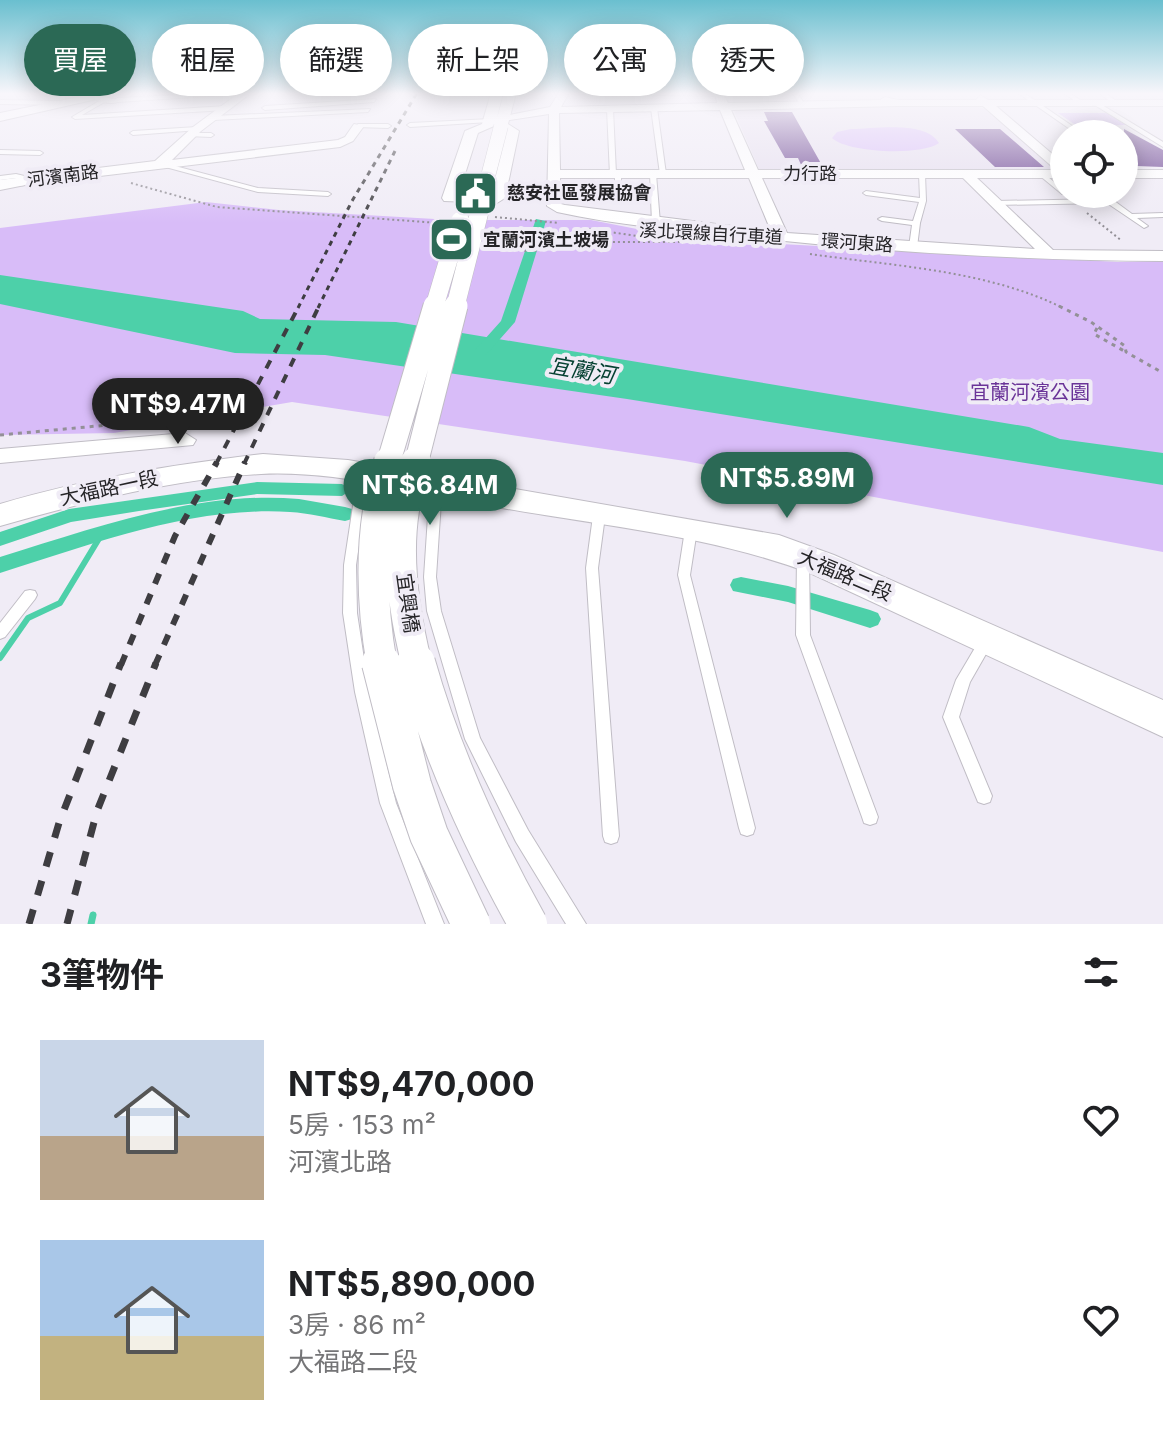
<!DOCTYPE html>
<html lang="zh-TW">
<meta charset="utf-8">
<style>
body{margin:0;font-family:Inter,"Noto Sans TC",sans-serif;background:#f2f2f2;color:#202124;height:100vh;display:flex;flex-direction:column;font-size:30px;white-space:nowrap}
*{box-sizing:border-box;margin:0}
p{font-size:26px;color:#757577}
.icon{flex:none;width:44px;height:44px;fill:none;stroke:currentColor;stroke-width:2;stroke-linecap:round;stroke-linejoin:round}
.map{position:relative;height:924px;overflow:hidden}
.sheet{display:flex;flex-direction:column;background:#fff;flex:1}
.sheet>*{flex:none}
.banner{position:absolute;left:24px;top:24px;width:1116px;height:72px;display:flex;gap:16px}
.controls{position:absolute;left:1050px;top:120px;display:grid;gap:16px}
.controls a{display:grid;place-items:center;width:88px;height:88px;border-radius:50%;background:#fff;box-shadow:0 4px 20px #0003;font-size:40px}
.price{position:absolute;translate:-50% -68px;padding:0 18px;border-radius:28px;background:#2b6955;color:#fff;font-size:26px;line-height:52px;filter:drop-shadow(0 2px 4px #0008)}
.price::after{content:'';position:absolute;left:50%;top:48px;width:24px;height:18px;margin-left:-12px;background:inherit;clip-path:polygon(0 0,100% 0,50% 100%)}
.price.selected{background:#222;color:#fff}
ul{padding:0;list-style:none}
li{display:flex;align-items:center;gap:24px;height:200px;padding:0 40px}
li span{display:grid;place-items:center;flex:none;width:224px;height:160px;border-radius:0px;color:#555}
li>.icon{margin-inline-start:auto}
span .icon{width:96px;height:96px;fill:#fffc;stroke-width:1}
li b{font-size:34px}
h2{display:flex;justify-content:space-between;align-items:center;height:96px;padding:0 40px;font-size:34px}
.chip{padding:0 28px;border-radius:36px;background:#fff;box-shadow:0 4px 20px #0003;font-size:28px;line-height:72px}
.chip.selected{background:#2b6955;color:#fff}
.map>svg:first-child{display:block}
.built{fill:#e6dfef}
.green{fill:#d8bcf8}
.water{fill:#4dd0a9}
.lines{fill:none;stroke-linecap:round;stroke-linejoin:round}
.stream-far1{stroke:#4dd0a9;stroke-width:6}
.stream{stroke:#4dd0a9;stroke-width:7}
.canal{fill:#4dd0a9;fill-rule:evenodd}
.building{fill:#694190}
.service-casing{stroke:#c0bdc5;stroke-width:2}
.minor-casing{stroke:#c0bdc5;stroke-width:2}
.tertiary-casing{stroke:#c0bdc5;stroke-width:2}
.secondary-casing{stroke:#c0bdc5;stroke-width:2}
.path-far1{stroke:#939097;stroke-width:2;stroke-dasharray:2 3;stroke-linecap:butt}
.path{stroke:#939097;stroke-width:3;stroke-dasharray:4 5;stroke-linecap:butt}
.service{fill:#fff;fill-rule:evenodd}
.minor{fill:#fff;fill-rule:evenodd}
.tertiary{fill:#fff;fill-rule:evenodd}
.secondary{fill:#fff;fill-rule:evenodd}
.rail-far3{stroke:#3e3d41;stroke-width:3;stroke-dasharray:5 5;stroke-linecap:butt}
.rail-far2{stroke:#3e3d41;stroke-width:4;stroke-dasharray:9 9;stroke-linecap:butt}
.rail-far1{stroke:#3e3d41;stroke-width:6;stroke-dasharray:11 11;stroke-linecap:butt}
.rail{stroke:#3e3d41;stroke-width:7;stroke-dasharray:15 15;stroke-linecap:butt}
.tertiary-bridge-far4-casing{stroke:#c0bdc5;stroke-width:15;stroke-linecap:butt}
.tertiary-bridge-far3-casing{stroke:#c0bdc5;stroke-width:19;stroke-linecap:butt}
.tertiary-bridge-far2-casing{stroke:#c0bdc5;stroke-width:25;stroke-linecap:butt}
.tertiary-bridge-far1-casing{stroke:#c0bdc5;stroke-width:32;stroke-linecap:butt}
.tertiary-bridge-casing{stroke:#c0bdc5;stroke-width:40;stroke-linecap:butt}
.tertiary-bridge-far4{stroke:#fff;stroke-width:14}
.tertiary-bridge-far3{stroke:#fff;stroke-width:18}
.tertiary-bridge-far2{stroke:#fff;stroke-width:23}
.tertiary-bridge-far1{stroke:#fff;stroke-width:30}
.tertiary-bridge{stroke:#fff;stroke-width:38}
.labels{text-anchor:middle;stroke-width:8;stroke-linejoin:round;paint-order:stroke}
.far-street-label{font-size:18px;fill:#252427;stroke:#f0ecf6}
.far-poi-label{font-size:18px;font-weight:bold;fill:#252427;stroke:#f0ecf6;text-anchor:start}
.park-label{font-size:20px;fill:#6a3498;stroke:#f0ecf6}
.street-label{font-size:20px;fill:#252427;stroke:#f0ecf6}
.water-label{font-size:22px;font-style:italic;fill:#064132;stroke:#f0ecf6}
</style>
<div class="map">
<svg width="1163" height="924" viewBox="0 0 1163 924">
<rect width="100%" height="100%" fill="#f0ecf6"/>
<path class="built" d="M974 106 985 109 1058 171 759 169 733 109Z"/>
<path class="green" d="M1058 113H1108L1126 125 1077 126Z
M851 129C875 129 925 120 939 143 921 156 848 153 832 138L837 132Z
M206 202 279 210 452 220H591L688 239 1118 262 1163 261V552L685 461 292 402 114 433 0 435V228Z"/>
<path class="water" d="M0 275 243 311 260 319 396 322 1029 427 1060 439 1163 453V485L627 399 325 355 235 353 0 304Z"/>
<g class="lines">
<path class="stream-far1" d="M0 658 28 618 60 603 103 532"/>
<path class="stream" d="M91 924 93 915"/>
<path class="canal" d="M536 219 546 221 515 322 485 356H475V350L501 321Z
M257 482 342 484 351 490 342 496 257 494 139 511 71 522 0 546V532L69 509Z
M299 499 345 507 352 509 355 514 352 519 345 521C327 518 309 513 290 512 191 506 93 544 0 573V557C94 528 199 490 299 499Z
M741 577 788 586 870 610 878 613 881 619 878 625 870 628 788 602 733 591 730 585 733 579Z"/>
</g>
<path class="building" d="M764 112H792L823 167H802L798 158H785L764 121H768Z
M955 129H1000L1044 167H995Z
M1124 129 1163 150V167L1136 166 1124 159Z"/>
<g class="lines">
<defs>
<path id="service" d="M218 93H257L117 102 114 100 117 98Z
M568 93H720L721 94 718 96Z
M793 93H798L805 106H801Z
M1018 93H1024L1084 134H1077Z
M1064 93H1070L1084 103 1079 104Z
M1099 93H1105L1119 103 1114 104Z
M106 97 108 100 82 115 226 106 229 108 226 110 75 119 72 117Z
M376 99 374 102 265 110 262 108 265 106Z
M0 100 63 101 66 103 63 105 0 104Z
M1093 102H1097L1163 142V147L1093 104Z
M654 106 657 108 666 174 663 176 660 174 651 108Z
M610 107 613 109 616 174 621 175V201L618 203 615 201V176L610 175 607 109Z
M370 109 368 112 213 120 210 118 213 116Z
M491 119 489 122 410 127 407 125 410 123Z
M358 124H388L391 126 388 128 356 127Z
M197 127 199 130 133 135 130 133 133 131Z
M190 133H211L214 135 211 137 188 136V134Z
M0 150 40 151 43 153 40 155 0 154Z
M160 162 258 188 328 192 331 194 328 196 258 192 158 165V163Z
M1124 162 1126 163 1143 174 1138 175 1124 167Z
M653 172 656 174 660 223 656 225 652 223 650 174Z
M922 172 925 174 926 201 920 223 917 247 913 249 909 247 912 225 882 221 878 219 882 217 913 221 919 202 866 195 863 193 866 191 920 198 919 174Z
M1039 173H1043L1064 190V194H1066H1062L1039 175Z
M16 174 37 179 34 181 16 178 0 180V176Z
M23 182 26 184 25 185 0 190V186Z
M1106 197 1113 200 1132 214 1163 213V217L1137 218 1148 226 1144 228 1107 203 996 205 993 203 996 201 1103 199Z
M364 469 370 473 356 565 357 613 369 692 396 803 444 924H426L380 803 355 692 343 613 344 565 358 473Z
M436 482 442 486 436 577 441 611 480 738 528 830 586 924H566L516 842 465 739 427 611 424 577 430 486Z
M599 512 603 513 605 516 598 568 619 836 617 842 611 844 605 842 603 836 586 568 593 516 595 513Z
M691 526 695 527 697 530 690 575 755 828 753 834 747 836 741 834 739 828 678 575 685 530 687 527Z
M803 552 807 554 809 557 810 635 878 817 876 823 870 825 864 823 862 817 796 635 797 557 799 554Z
M30 590 35 591 37 595 35 599 5 637 0 639V623L25 591Z
M987 634 992 636 994 640 970 682 959 717 992 796 990 802 984 804 978 802 943 717 956 680 982 636Z"/>
<path id="minor" d="M239 93H251L201 131 172 160 338 140 345 137 354 124 364 126 353 141 340 147 0 188V180L155 161 193 127Z
M559 93H569L561 107 717 103 715 93H723L728 103 880 100 885 97 898 100H976L980 95 988 100H1163V106H996L1064 164V178H977L1053 250 1163 251V261C1021 260 880 252 738 236 678 230 616 225 557 212L547 206 549 114 489 123 483 120 550 107ZM898 106H983L1056 170H758L731 110ZM720 110 745 170H560L559 113ZM560 178H749L771 231 565 205 561 204ZM762 178H963L1035 249 787 233Z
M94 96 122 100C116 105 99 103 93 98Z
M1124 170H1163V178H1124Z
M185 433 196 440 193 445 0 463V449Z"/>
<path id="tertiary" d="M98 93H123L0 121V113Z
M491 93H503L497 118 504 93H516L508 124 519 131 505 198 497 203 444 201 442 198 465 131 482 124ZM494 126 505 133 490 193H459L478 133Z"/>
<path id="secondary" d="M263 454 348 460 779 535 834 555 1163 700V737L810 573C712 536 604 526 502 508 429 494 334 470 261 474 172 479 85 502 0 526V504C87 478 173 465 263 454Z"/>
</defs>
<use href="#service" class="service-casing"/>
<use href="#minor" class="minor-casing"/>
<use href="#tertiary" class="tertiary-casing"/>
<use href="#secondary" class="secondary-casing"/>
<path class="path-far1" d="M131 183 217 207 439 223
M1087 213 1122 241
M495 217 559 223
M589 229 637 236
M493 236C519 255 534 255 564 242H691
M810 254C893 266 987 270 1063 308"/>
<path class="path" d="M1059 306 1091 322 1125 346 1126 352 1163 373
M1097 328 1094 334 1126 352
M0 435 119 424 240 395"/>
<use href="#service" class="service"/>
<use href="#minor" class="minor"/>
<use href="#tertiary" class="tertiary"/>
<use href="#secondary" class="secondary"/>
<path class="rail-far3" d="M298 308 352 201 417 93
M318 308 395 151"/>
<path class="rail-far2" d="M216 464 299 306
M244 464 319 306"/>
<path class="rail-far1" d="M121 665 175 536 217 462
M155 665 245 462"/>
<path class="rail" d="M29 924 59 823 121 663
M67 924 97 811 156 663"/>
<defs>
<path id="tertiary-bridge-far4" d="M485 188 501 126"/>
<path id="tertiary-bridge-far3" d="M434 308 460 221
M455 308 486 186"/>
<path id="tertiary-bridge-far2" d="M388 464 435 306
M416 464 456 306"/>
<path id="tertiary-bridge-far1" d="M416 462C412 478 407 494 404 510 396 560 405 617 417 665
M382 665C370 597 369 528 389 462"/>
<path id="tertiary-bridge" d="M381 663 412 785 429 835 471 924
M416 663C442 755 481 840 528 924"/>
</defs>
<use href="#tertiary-bridge-far4" class="tertiary-bridge-far4-casing"/>
<use href="#tertiary-bridge-far3" class="tertiary-bridge-far3-casing"/>
<use href="#tertiary-bridge-far2" class="tertiary-bridge-far2-casing"/>
<use href="#tertiary-bridge-far1" class="tertiary-bridge-far1-casing"/>
<use href="#tertiary-bridge" class="tertiary-bridge-casing"/>
<use href="#tertiary-bridge-far4" class="tertiary-bridge-far4"/>
<use href="#tertiary-bridge-far3" class="tertiary-bridge-far3"/>
<use href="#tertiary-bridge-far2" class="tertiary-bridge-far2"/>
<use href="#tertiary-bridge-far1" class="tertiary-bridge-far1"/>
<use href="#tertiary-bridge" class="tertiary-bridge"/>
</g>
<linearGradient id="sky" x2="0" y2="1"><stop stop-color="#6abfcf"/><stop offset="0.42" stop-color="#f8f6fb"/><stop offset="1" stop-color="#f8f6fb" stop-opacity="0"/></linearGradient>
<rect width="1163" height="223" fill="url(#sky)"/>
<defs>
<symbol id="civic-square" viewBox="-11 -11 22 22"><rect x="-9" y="-9" width="18" height="18" rx="4" fill="#2b6955" stroke="#f0ecf6"/><path d="M-.6-6.5H3V-4.5H.6V-3L4-1V1h2V6H-6V1h2V-1L-.6-3ZM-1.2 2.5V6h2.4V2.5Z" fill="#fff"/></symbol>
<symbol id="stadium-square" viewBox="-11 -11 22 22"><rect x="-9" y="-9" width="18" height="18" rx="4" fill="#2b6955" stroke="#f0ecf6"/><path d="M0-5a6.5 5 0 1 0 0 10a6.5 5 0 1 0 0-10ZM-3.5-1.8h7v3.6h-7Z" fill="#fff"/></symbol>
</defs>
<g fill-rule="evenodd">
<use href="#civic-square" x="450" y="168" width="51" height="51"/>
<use href="#stadium-square" x="426" y="214" width="51" height="51"/>
</g>
<g class="labels">
<g class="far-street-label">
<text x="810" y="180">力行路</text>
<text transform="translate(63 176) rotate(-7)" y="6">河濱南路</text>
<text transform="translate(711 234) rotate(3)" y="6">溪北環線自行車道</text>
<text transform="translate(857 243) rotate(4)" y="6">環河東路</text>
</g>
<g class="far-poi-label">
<text x="507" y="199">慈安社區發展協會</text>
<text x="483" y="246">宜蘭河濱土坡場</text>
</g>
<g class="park-label">
<text x="1030" y="399">宜蘭河濱公園</text>
</g>
<g class="street-label">
<text transform="translate(109 488) rotate(-12)" y="7">大福路一段</text>
<text transform="translate(845 575) rotate(23)" y="7">大福路二段</text>
<text transform="translate(408 603) rotate(82)" y="7">宜興橋</text>
</g>
<g class="water-label">
<text transform="translate(582 370) rotate(10)" y="8">宜蘭河</text>
</g>
</g>
</svg>
<div class="controls">
<a><svg class="icon" aria-label="locate" viewBox="0 0 24 24"><circle cx="12" cy="12" r="6"/><path d="M12 2v4M12 18v4M2 12h4M18 12h4"/></svg></a>
</div>
<b class="price selected" style="left:178px;top:446px">NT$9.47M</b>
<b class="price" style="left:787px;top:520px">NT$5.89M</b>
<b class="price" style="left:430px;top:527px">NT$6.84M</b>
<div class="banner">
<a class="chip selected">買屋</a>
<a class="chip">租屋</a>
<a class="chip">篩選</a>
<a class="chip">新上架</a>
<a class="chip">公寓</a>
<a class="chip">透天</a>
</div>
</div>
<section class="sheet">
<h2>3筆物件<svg class="icon" aria-label="filters" viewBox="0 0 24 24"><path d="M4 7h16M4 17h16"/><circle cx="9" cy="7" r="2"/><circle cx="15" cy="17" r="2"/></svg></h2>
<ul>
<li><span style="background:linear-gradient(#c9d6e8 60%,#b9a48a 0)"><svg class="icon" aria-label="home" viewBox="0 0 24 24"><path d="M3 11l9-7 9 7M6 9v11h12V9"/></svg></span><div><b>NT$9,470,000</b><p>5房 · 153 m²</p><p>河濱北路</p></div><svg class="icon" aria-label="heart" viewBox="0 0 24 24"><path d="M12 20l-8-8c-3-5 5-10 8-4 3-6 11-1 8 4z"/></svg></li>
<li><span style="background:linear-gradient(#a9c7e8 60%,#c2b280 0)"><svg class="icon" aria-label="home" viewBox="0 0 24 24"><path d="M3 11l9-7 9 7M6 9v11h12V9"/></svg></span><div><b>NT$5,890,000</b><p>3房 · 86 m²</p><p>大福路二段</p></div><svg class="icon" aria-label="heart" viewBox="0 0 24 24"><path d="M12 20l-8-8c-3-5 5-10 8-4 3-6 11-1 8 4z"/></svg></li>
</ul>
</section>
